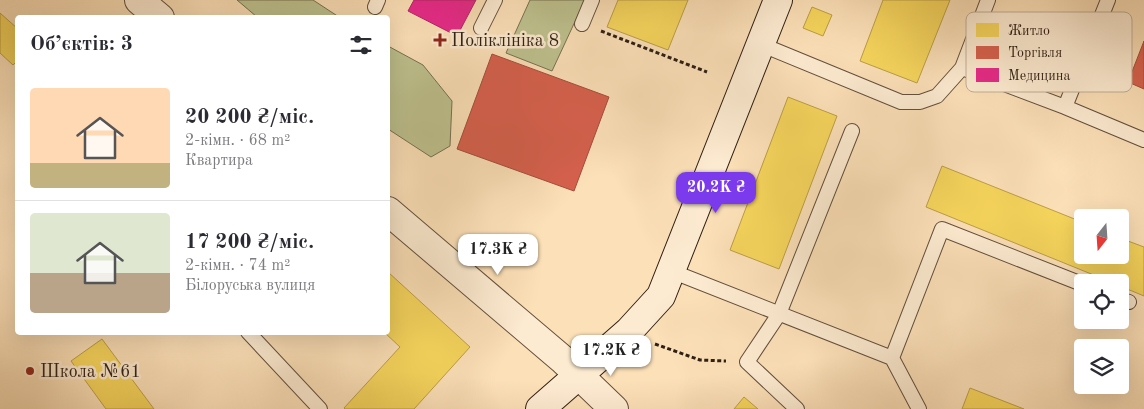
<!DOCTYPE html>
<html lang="uk">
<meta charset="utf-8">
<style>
body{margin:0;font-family:"Old Standard TT",serif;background:#f2f2f3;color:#2b2b33;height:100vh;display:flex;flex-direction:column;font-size:19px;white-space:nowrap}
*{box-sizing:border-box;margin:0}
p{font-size:16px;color:#7c7c81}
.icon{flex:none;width:28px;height:28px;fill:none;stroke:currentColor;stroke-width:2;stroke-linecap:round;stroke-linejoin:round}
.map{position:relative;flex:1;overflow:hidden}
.drawer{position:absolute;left:15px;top:15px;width:375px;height:320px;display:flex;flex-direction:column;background:#fff;border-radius:5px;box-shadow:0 5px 20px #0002}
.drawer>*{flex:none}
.needle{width:32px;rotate:197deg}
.controls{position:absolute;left:1074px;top:209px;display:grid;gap:10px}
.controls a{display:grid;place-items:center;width:55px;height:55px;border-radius:5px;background:#fff;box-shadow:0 5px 20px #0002;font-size:25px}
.price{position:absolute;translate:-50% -42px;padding:0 11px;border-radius:10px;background:#fff;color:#222;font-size:16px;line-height:32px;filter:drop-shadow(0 1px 2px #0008)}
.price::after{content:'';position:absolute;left:50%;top:30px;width:15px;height:11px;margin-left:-8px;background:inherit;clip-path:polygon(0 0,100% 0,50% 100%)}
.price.current{background:#7c3aed;color:#fff}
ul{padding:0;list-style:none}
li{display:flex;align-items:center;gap:15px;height:125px;padding:0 15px}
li+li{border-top:1px solid #e1e1e2}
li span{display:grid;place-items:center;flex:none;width:140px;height:100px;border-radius:5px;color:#555}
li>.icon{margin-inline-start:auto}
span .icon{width:60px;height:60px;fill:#fffc;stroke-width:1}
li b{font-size:21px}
h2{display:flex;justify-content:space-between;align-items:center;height:60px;padding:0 15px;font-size:21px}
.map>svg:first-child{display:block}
.green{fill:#bec28f;stroke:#767052}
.homes{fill:#f6d55c;stroke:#ba9e46}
.shops{fill:#d6604d;stroke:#a44c3c}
.health{fill:#e7298a;stroke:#b02667}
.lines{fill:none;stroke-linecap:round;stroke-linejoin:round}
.lane-casing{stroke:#624f3d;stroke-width:16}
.street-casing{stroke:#624f3d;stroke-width:30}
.secondary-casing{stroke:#2e1f14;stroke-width:30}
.path{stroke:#2e1f14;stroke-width:3;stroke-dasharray:4 2.5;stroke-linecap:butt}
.lane{stroke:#fdebd1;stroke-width:14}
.street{stroke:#fdebd1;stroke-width:28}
.secondary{stroke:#fdebd1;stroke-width:28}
.poi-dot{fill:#8f2418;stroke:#fdebd1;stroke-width:2}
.labels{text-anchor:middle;stroke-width:5;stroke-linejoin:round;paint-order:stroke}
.poi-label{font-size:18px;fill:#2e1f14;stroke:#fdebd1;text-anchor:start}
.key{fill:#fdebd1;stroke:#bfae98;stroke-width:1}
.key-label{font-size:14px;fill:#2e1f14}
</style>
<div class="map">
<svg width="1144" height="409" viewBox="0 0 1144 409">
<rect width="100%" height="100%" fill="#fce0b8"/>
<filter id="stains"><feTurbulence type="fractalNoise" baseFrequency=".004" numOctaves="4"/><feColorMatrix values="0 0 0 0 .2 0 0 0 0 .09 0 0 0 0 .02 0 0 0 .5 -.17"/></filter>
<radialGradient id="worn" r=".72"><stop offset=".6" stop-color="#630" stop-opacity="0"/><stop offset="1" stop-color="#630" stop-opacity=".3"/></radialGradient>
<path class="green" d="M237 0H313L339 17H257Z
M530 0H585L552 71 506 53Z
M388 46 423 65 452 101 450 146 431 157 388 129Z"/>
<path class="homes" d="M618 0H688L668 50 607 27Z
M883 0H950L917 83 860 61Z
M812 7 832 15 823 36 803 28Z
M0 13 18 29V60L13 65 0 53Z
M788 97 837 116 779 269 730 250Z
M942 166 1082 222V255H1120V238L1144 247V296L1120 286V282H1111L926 207Z
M388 272 470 347 414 409H345L344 408 400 347 384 332H388Z
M102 339 154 409H106L71 361Z
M970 388 1024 409H962Z
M744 397 758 409H734Z"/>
<path class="shops" d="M1144 41V89L1128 82Z
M492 54 609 97 574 191 457 149Z"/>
<path class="health" d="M414 0H476L457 36 408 11Z"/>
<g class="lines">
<defs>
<path id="lane" d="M375 7 378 0
M582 24 592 0
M481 28 495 0
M760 44 901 102H920L937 96 962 68 988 0
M962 68 1065 107 1144 140
M1065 107 1108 0
M671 271 892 358 919 409
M1120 299 1129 302
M248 332 320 409
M892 358 942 229 1082 284
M797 409 747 362 779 314 852 131"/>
<path id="street" d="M139 0 160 18
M388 211 562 359 614 409"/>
<path id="secondary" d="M540 409 629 331 661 296 778 0"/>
</defs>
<use href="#lane" class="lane-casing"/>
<use href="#street" class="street-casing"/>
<use href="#secondary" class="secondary-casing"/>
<path class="path" d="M601 31 707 72
M655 344 700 360 726 361"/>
<use href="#lane" class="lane"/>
<use href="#street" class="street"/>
<use href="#secondary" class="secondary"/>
</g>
<g class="poi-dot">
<path d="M437.5 32.5h5v5h5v5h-5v5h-5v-5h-5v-5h5z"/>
<circle cx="30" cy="371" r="5"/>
</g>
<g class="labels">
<g class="poi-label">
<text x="451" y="46">Поліклініка 8</text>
<text x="40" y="377">Школа №61</text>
</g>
</g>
<rect x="966" y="12" width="166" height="80" rx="8" class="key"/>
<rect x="976" y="23" width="23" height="14" fill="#f6d55c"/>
<rect x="976" y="46" width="23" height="13" fill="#d6604d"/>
<rect x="976" y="68" width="23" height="14" fill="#e7298a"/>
<g class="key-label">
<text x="1008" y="35">Житло</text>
<text x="1008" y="57">Торгівля</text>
<text x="1008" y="80">Медицина</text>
</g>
<rect width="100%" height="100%" filter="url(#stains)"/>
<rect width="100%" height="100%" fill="url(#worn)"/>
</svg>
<div class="controls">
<a><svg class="needle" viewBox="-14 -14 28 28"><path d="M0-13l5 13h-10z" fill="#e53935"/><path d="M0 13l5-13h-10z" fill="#7c7c81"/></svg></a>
<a><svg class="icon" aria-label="locate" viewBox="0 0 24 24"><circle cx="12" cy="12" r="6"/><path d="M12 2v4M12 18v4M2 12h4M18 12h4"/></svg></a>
<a><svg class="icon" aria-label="layers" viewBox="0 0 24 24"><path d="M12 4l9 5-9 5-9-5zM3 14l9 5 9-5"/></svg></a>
</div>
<b class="price current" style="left:716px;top:214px">20.2K ₴</b>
<b class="price" style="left:498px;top:276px">17.3K ₴</b>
<b class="price" style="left:611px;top:377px">17.2K ₴</b>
<section class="drawer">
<h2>Об’єктів: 3<svg class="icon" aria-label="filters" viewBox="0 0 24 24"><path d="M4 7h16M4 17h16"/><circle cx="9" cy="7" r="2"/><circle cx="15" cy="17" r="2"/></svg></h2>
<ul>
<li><span style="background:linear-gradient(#ffd9b3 75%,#c2b280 0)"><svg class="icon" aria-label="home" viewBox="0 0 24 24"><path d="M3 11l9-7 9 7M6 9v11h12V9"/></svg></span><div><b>20 200 ₴/міс.</b><p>2-кімн. · 68 m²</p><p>Квартира</p></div></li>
<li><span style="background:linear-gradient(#dfe7d0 60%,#b9a48a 0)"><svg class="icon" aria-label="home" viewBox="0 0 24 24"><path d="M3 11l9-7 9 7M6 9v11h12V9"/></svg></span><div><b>17 200 ₴/міс.</b><p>2-кімн. · 74 m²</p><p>Білоруська вулиця</p></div></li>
</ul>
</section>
</div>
